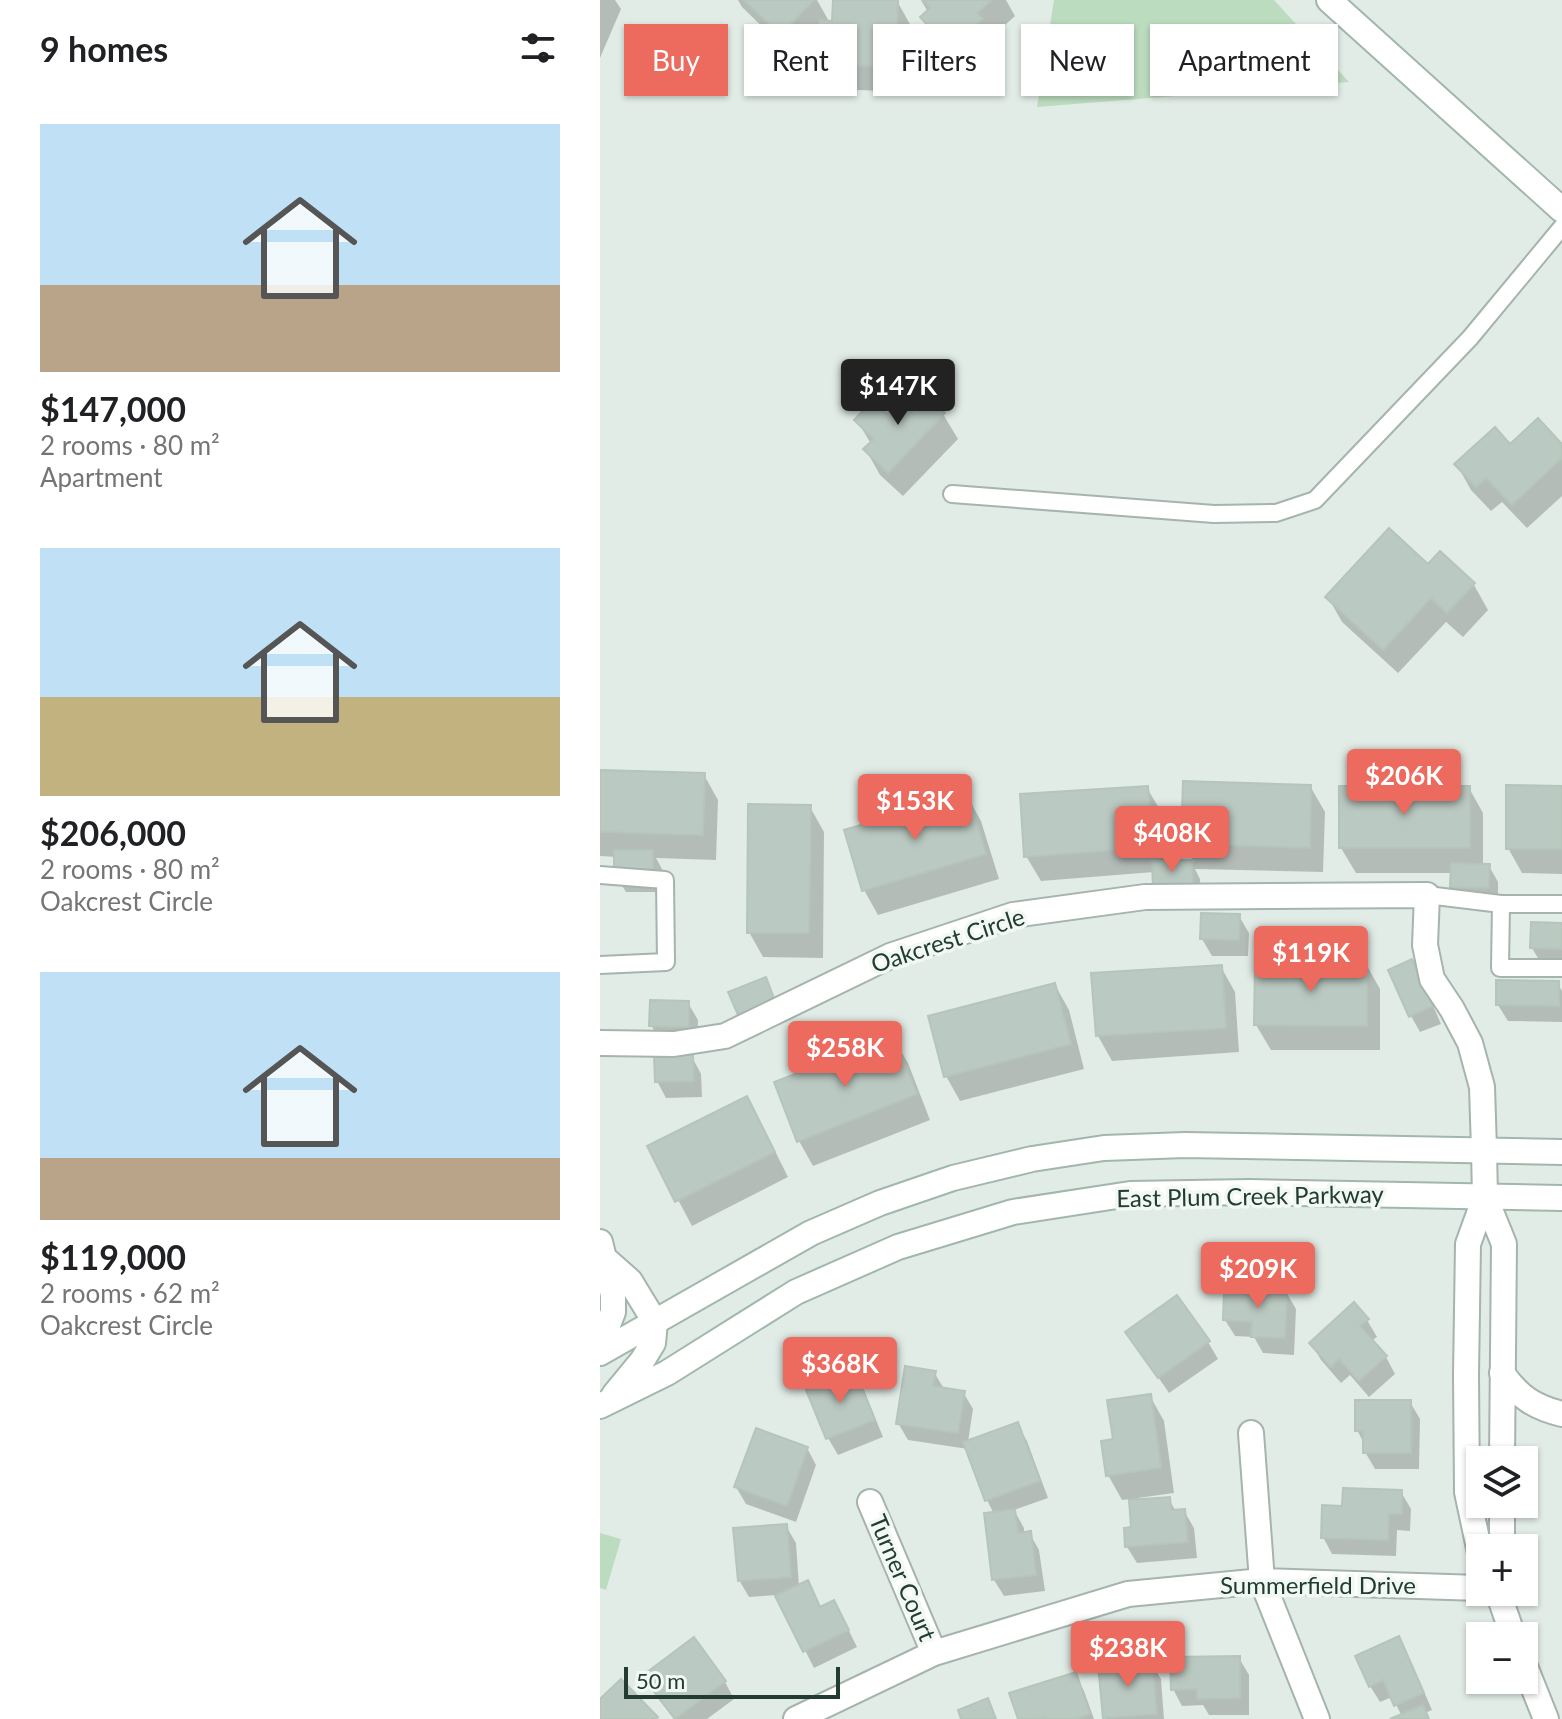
<!DOCTYPE html>
<meta charset="utf-8">
<style>
body{margin:0;font-family:Lato,sans-serif;background:#f6f6f6;color:#202124;height:100vh;display:flex;flex-direction:column;font-size:30px;white-space:nowrap}
*{box-sizing:border-box;margin:0}
p{font-size:26px;color:#757577}
.icon{flex:none;width:44px;height:44px;fill:none;stroke:currentColor;stroke-width:2;stroke-linecap:round;stroke-linejoin:round}
.map{position:relative;flex:1;overflow:hidden}
.side{display:flex;flex-direction:column;background:#fff;width:600px}
.side>*{flex:none}
.top-card{position:absolute;left:24px;top:24px;width:760px;height:72px;display:flex;gap:16px}
.fabs{position:absolute;left:866px;top:1446px;display:grid;gap:16px}
.fabs a{display:grid;place-items:center;width:72px;height:72px;border-radius:0px;background:#fff;box-shadow:0 2px 6px #0004;font-size:40px}
.scale{position:absolute;left:24px;bottom:20px;width:216px;box-sizing:border-box;padding-left:8px;border:4px solid #233c31;border-top:0;font-size:22px;line-height:28px;white-space:nowrap;color:#233c31;-webkit-text-stroke:6px #f2f8f4;paint-order:stroke}
.price{position:absolute;translate:-50% -68px;padding:0 18px;border-radius:8px;background:#ed6a5f;color:#fff;font-size:26px;line-height:52px;filter:drop-shadow(0 2px 4px #0008)}
.price::after{content:'';position:absolute;left:50%;top:48px;width:24px;height:18px;margin-left:-12px;background:inherit;clip-path:polygon(0 0,100% 0,50% 100%)}
.price.current{background:#222;color:#fff}
ul{padding:0;list-style:none}
li{display:grid;align-content:center;gap:16px;height:424px;padding:0 40px}
li span{display:grid;place-items:center;height:248px;border-radius:0px;color:#555}
li>.icon{margin-inline-start:auto}
span .icon{width:144px;height:144px;fill:#fffc;stroke-width:1}
li b{font-size:34px}
h2{display:flex;justify-content:space-between;align-items:center;height:96px;padding:0 40px;font-size:34px}
.pill{padding:0 28px;border-radius:0px;background:#fff;box-shadow:0 2px 6px #0004;font-size:28px;line-height:72px}
.pill.current{background:#ed6a5f;color:#fff}
main{display:flex;flex:1;min-height:0}
.map>svg:first-child{display:block}
.green{fill:#bcdcbf}
.shadow{fill:#0003}
.building{fill:#bac9c1;stroke:#b5c5bc;stroke-width:2}
.lines{fill:none;stroke-linecap:round;stroke-linejoin:round}
.service-casing{stroke:#a5b4ac;stroke-width:20}
.minor-casing{stroke:#a5b4ac;stroke-width:28}
.tertiary-casing{stroke:#a5b4ac;stroke-width:28}
.secondary-casing{stroke:#a1b7ac;stroke-width:28}
.service{stroke:#fff;stroke-width:16}
.minor{stroke:#fff;stroke-width:24}
.tertiary{stroke:#fff;stroke-width:24}
.secondary{stroke:#fff;stroke-width:24}
.labels{text-anchor:middle;stroke-width:7;stroke-linejoin:round;paint-order:stroke}
.street-label{font-size:24px;fill:#233c31;stroke:#f2f8f4}
</style>
<main>
<section class="side">
<h2>9 homes<svg class="icon" aria-label="filters" viewBox="0 0 24 24"><path d="M4 7h16M4 17h16"/><circle cx="9" cy="7" r="2"/><circle cx="15" cy="17" r="2"/></svg></h2>
<ul>
<li><span style="background:linear-gradient(#bfe0f5 65%,#b9a48a 0)"><svg class="icon" aria-label="home" viewBox="0 0 24 24"><path d="M3 11l9-7 9 7M6 9v11h12V9"/></svg></span><div><b>$147,000</b><p>2 rooms · 80 m²</p><p>Apartment</p></div></li>
<li><span style="background:linear-gradient(#bfe0f5 60%,#c2b280 0)"><svg class="icon" aria-label="home" viewBox="0 0 24 24"><path d="M3 11l9-7 9 7M6 9v11h12V9"/></svg></span><div><b>$206,000</b><p>2 rooms · 80 m²</p><p>Oakcrest Circle</p></div></li>
<li><span style="background:linear-gradient(#bfe0f5 75%,#b9a48a 0)"><svg class="icon" aria-label="home" viewBox="0 0 24 24"><path d="M3 11l9-7 9 7M6 9v11h12V9"/></svg></span><div><b>$119,000</b><p>2 rooms · 62 m²</p><p>Oakcrest Circle</p></div></li>
</ul>
</section>
<div class="map">
<svg width="962" height="1719" viewBox="0 0 962 1719">
<rect width="100%" height="100%" fill="#e2ece6"/>
<path class="green" d="M454 0H674L749 82 437 107Z
M0 1533 21 1539 6 1590 0 1588Z"/>
<path class="shadow" d="M0 0H15L21 9 0 58Z
M138 0H217L230 23H234L235 0 297 1 311 26 309 92 234 89 219 64 220 33 195 59 142 7Z
M321 0H406L415 16 391 38 395 45 365 73 337 42 322 17 328 12Z
M343 414 358 439 303 496 280 475 266 450 271 444 257 420Z
M910 447H962V496L927 528 902 502 891 511 871 490 857 465Z
M840 554 874 585 888 610 863 637 846 622 798 673 742 622 728 597 828 567Z
M0 772 104 775 118 800 116 860 56 858 62 869V892H26L16 876V857L0 856Z
M710 786 725 812 723 872 595 869 600 879 601 902 554 872 441 881 426 856 547 788 562 813 565 863 594 862 583 844Z
M869 788 883 813V866H889L898 882V905L862 904 852 887 853 873H756L741 848Z
M962 788V874L922 873 908 848Z
M367 796 381 821 399 879 278 915 264 890Z
M210 807 224 832 223 958 163 957 149 932Z
M639 916 649 933 648 956H612L602 939Z
M962 925V965H942L932 948Z
M766 964 780 989V1050H671L656 1025Z
M621 967 635 992 639 1052 512 1061 498 1036Z
M821 978 841 1024 820 1032 811 1016Z
M957 983 962 991V1022L908 1021 898 1005Z
M455 985 469 1010 484 1069 360 1101 346 1076Z
M88 1003 98 1020 97 1043 61 1042 51 1025Z
M293 1038 308 1063 330 1120 213 1166 199 1141Z
M92 1057 101 1074 102 1097 66 1098 57 1081Z
M161 1123 188 1177 92 1226 50 1147Z
M686 1292 696 1309 694 1355 663 1353 654 1337 635 1336 625 1320Z
M767 1320 777 1337 771 1341 786 1357 795 1374 769 1397 750 1375 741 1383 721 1360 711 1343Z
M528 1333 608 1342 618 1359 569 1393Z
M334 1372 344 1389 363 1392 373 1409 368 1442 417 1425 427 1441 448 1498 414 1510 424 1528V1534H430L439 1550 445 1591 404 1596 394 1580V1514L387 1500 368 1449 308 1440 298 1423Z
M255 1373 264 1390 283 1437 238 1455 228 1438 209 1391Z
M550 1396 564 1421 574 1493 538 1498V1501L569 1499 576 1512 584 1511 594 1528 597 1558 537 1563 527 1547 533 1529 531 1499 522 1500 508 1475 515 1441Z
M810 1402 820 1419 819 1469H775L765 1452V1445L757 1430Z
M207 1448 216 1465 196 1522 146 1504 136 1487Z
M801 1492 811 1509 810 1531 797 1530 796 1556 732 1554 723 1537 744 1508Z
M186 1526 196 1543 199 1587 221 1609 243 1619 257 1647 214 1668 177 1595 149 1597 139 1580Z
M798 1639 808 1655 832 1710 825 1713 829 1719H795L802 1716 792 1697 780 1702 770 1686Z
M93 1640 125 1682 134 1699 107 1719H74L54 1693 45 1677Z
M639 1658 649 1675V1715H609L603 1705 582 1706 573 1689Z
M551 1662 561 1679 564 1719H506L501 1667Z
M475 1674 484 1691 494 1719H420Z"/>
<path class="building" d="M144 0H214L180 35Z
M233 0H298L296 67 217 64 219 20 232 21Z
M323 0H392L377 13 383 19 349 49 320 17 330 8Z
M315 385 345 413 288 473 263 449 274 439 254 420 272 401 287 414Z
M938 418 962 444V458L912 505 886 478 876 487 854 464 895 427 910 444Z
M789 528 828 564 840 551 875 583 847 613 831 598 783 650 725 597Z
M0 770 105 773 103 835 0 832Z
M583 781 711 785 710 848 581 844Z
M906 785 962 786V849H906Z
M548 786 553 847 424 857 420 794Z
M739 786H870V848H739Z
M368 793 386 854 262 891 244 830Z
M148 804 211 805 209 933H147Z
M14 850H53V876H14Z
M592 860 593 886 553 887 552 861Z
M851 863 890 864 889 888 850 887Z
M601 913 640 914 639 940 600 939Z
M931 922 962 923V949L930 948Z
M812 959 833 1006 809 1017 788 970Z
M655 962H767V1026L654 1025Z
M622 965 626 1028 496 1036 491 973Z
M166 977 175 1001 138 1015 128 992Z
M896 980 959 981V1006L896 1005Z
M455 983 471 1044 344 1077 328 1016Z
M50 1000 89 1001V1027L49 1026Z
M294 1036 317 1094 197 1142 174 1082Z
M54 1055H93L94 1081 55 1082Z
M147 1096 175 1152 75 1202 47 1146Z
M624 1288 687 1290 685 1338 651 1337 652 1322 623 1320Z
M577 1295 610 1341 558 1378 525 1332Z
M754 1302 769 1319 760 1326 787 1356 759 1381 739 1359 731 1367 709 1343Z
M305 1366 336 1371 333 1386 365 1391 358 1433 296 1424Z
M255 1371 275 1420 226 1439 206 1390Z
M551 1394 561 1468 506 1476 501 1441 513 1439 507 1400Z
M755 1400H811V1453H763V1431H755Z
M418 1422 440 1481 385 1501 363 1442Z
M156 1428 208 1447 187 1506 134 1487Z
M743 1488 802 1490V1514H789L788 1540 721 1538 722 1505 742 1506Z
M570 1497 571 1510 585 1509 588 1542 525 1547 524 1528 531 1527 529 1500Z
M415 1509 418 1533 431 1531 436 1575 392 1580 384 1513Z
M187 1524 191 1577 138 1581 133 1528Z
M208 1580 220 1607 234 1600 249 1630 203 1652 175 1596Z
M799 1636 824 1693 794 1706 783 1680 769 1687 755 1656Z
M94 1637 126 1681 75 1719 42 1676Z
M640 1656V1698L597 1699V1689L571 1690 570 1657Z
M552 1660 557 1714 503 1718 498 1665Z
M476 1672 490 1714 476 1719H445V1717L438 1719H418L409 1693Z
M21 1679 58 1717 55 1719H0V1699Z
M388 1698 396 1719H361L358 1710Z
M823 1705 829 1719H790Z"/>
<g class="lines">
<defs>
<path id="service" d="M352 494 614 514 676 513 715 500 870 338 962 227
M0 875 65 880 66 962 0 965
M827 895 901 904H962
M901 904 900 968H962"/>
<path id="minor" d="M0 1043 74 1044 125 1036 290 956 413 915 545 897 827 895 825 945 832 979 852 1009 870 1043 882 1087 884 1150
M0 1242 13 1295V1312L0 1345
M4 1258 30 1281 55 1322
M902 1373C919 1397 934 1407 962 1414
M651 1433 662 1581 717 1719
M270 1502 334 1653
M196 1719 334 1653 528 1594 662 1581 880 1588"/>
<path id="tertiary" d="M884 1150 885 1197 904 1244 902 1460
M902 1548V1504
M880 1553 867 1492 866 1375 868 1244 885 1197
M898 1592 913 1636
M924 1664 946 1719"/>
<path id="secondary" d="M729 0 962 210
M0 1353 211 1233 280 1203 353 1178 432 1159 504 1148 585 1145 962 1152
M14 1395 42 1361 53 1343 55 1322
M0 1406 67 1373 196 1292 298 1247 413 1212 530 1194 650 1192 962 1198"/>
</defs>
<use href="#service" class="service-casing"/>
<use href="#minor" class="minor-casing"/>
<use href="#tertiary" class="tertiary-casing"/>
<use href="#secondary" class="secondary-casing"/>
<use href="#service" class="service"/>
<use href="#minor" class="minor"/>
<use href="#tertiary" class="tertiary"/>
<use href="#secondary" class="secondary"/>
</g>
<g class="labels">
<g class="street-label">
<text transform="translate(348 941) rotate(-18)" y="8">Oakcrest Circle</text>
<text transform="translate(650 1197) rotate(-1)" y="8">East Plum Creek Parkway</text>
<text transform="translate(302 1578) rotate(67)" y="8">Turner Court</text>
<text x="718" y="1594">Summerfield Drive</text>
</g>
</g>
</svg>
<div class="fabs">
<a><svg class="icon" aria-label="layers" viewBox="0 0 24 24"><path d="M12 4l9 5-9 5-9-5zM3 14l9 5 9-5"/></svg></a>
<a>+</a>
<a>−</a>
</div>
<div class="scale">50 m</div>
<b class="price current" style="left:298px;top:427px">$147K</b>
<b class="price" style="left:804px;top:817px">$206K</b>
<b class="price" style="left:315px;top:842px">$153K</b>
<b class="price" style="left:572px;top:874px">$408K</b>
<b class="price" style="left:711px;top:994px">$119K</b>
<b class="price" style="left:245px;top:1089px">$258K</b>
<b class="price" style="left:658px;top:1310px">$209K</b>
<b class="price" style="left:240px;top:1405px">$368K</b>
<b class="price" style="left:528px;top:1689px">$238K</b>
<div class="top-card">
<a class="pill current">Buy</a>
<a class="pill">Rent</a>
<a class="pill">Filters</a>
<a class="pill">New</a>
<a class="pill">Apartment</a>
</div>
</div>
</main>
